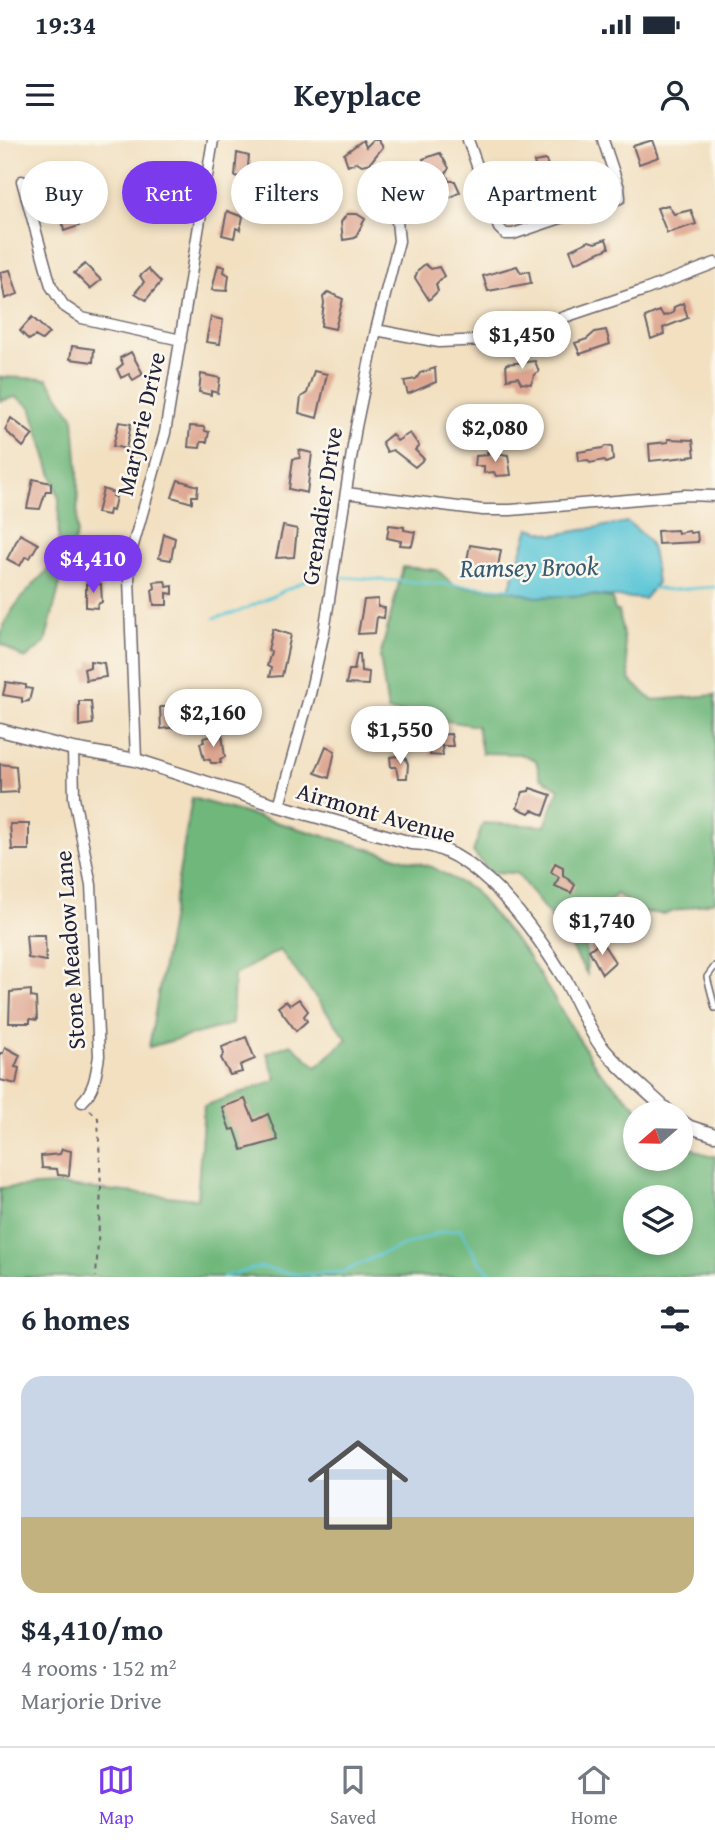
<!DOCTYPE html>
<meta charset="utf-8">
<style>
body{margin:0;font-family:"Gentium Book Plus",serif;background:#f6f6f7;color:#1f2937;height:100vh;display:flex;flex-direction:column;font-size:26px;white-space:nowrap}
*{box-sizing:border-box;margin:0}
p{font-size:23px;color:#747a83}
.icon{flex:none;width:38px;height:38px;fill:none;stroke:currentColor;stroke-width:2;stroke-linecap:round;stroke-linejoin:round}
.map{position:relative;height:1137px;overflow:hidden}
.drawer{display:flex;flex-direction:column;background:#fff;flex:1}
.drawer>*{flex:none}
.hud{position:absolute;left:21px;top:21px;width:674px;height:63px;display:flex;gap:14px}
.needle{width:46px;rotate:250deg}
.tools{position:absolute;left:623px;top:961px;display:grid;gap:14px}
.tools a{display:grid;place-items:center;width:70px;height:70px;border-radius:50%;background:#fff;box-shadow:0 4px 10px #0003;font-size:35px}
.price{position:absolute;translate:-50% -60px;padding:0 16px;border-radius:24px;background:#fff;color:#222;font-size:23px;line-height:46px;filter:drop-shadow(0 2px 4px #0008)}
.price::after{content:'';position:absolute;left:50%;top:42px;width:21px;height:16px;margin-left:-10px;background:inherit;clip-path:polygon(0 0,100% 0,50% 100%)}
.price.current{background:#7c3aed;color:#fff}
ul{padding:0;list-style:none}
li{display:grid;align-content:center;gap:14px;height:371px;padding:0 21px}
li span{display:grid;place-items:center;height:217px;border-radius:21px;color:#555}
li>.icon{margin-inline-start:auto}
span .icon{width:126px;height:126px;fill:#fffc;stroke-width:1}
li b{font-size:30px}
h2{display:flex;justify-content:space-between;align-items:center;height:84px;padding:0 21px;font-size:30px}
.pill{padding:0 24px;border-radius:32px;background:#fff;box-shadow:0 4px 10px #0003;font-size:24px;line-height:63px}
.pill.current{background:#7c3aed;color:#fff}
.status{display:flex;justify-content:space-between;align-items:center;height:49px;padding:0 35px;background:#fff;direction:ltr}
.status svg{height:19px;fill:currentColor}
header{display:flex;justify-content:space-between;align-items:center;height:91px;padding:0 21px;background:#fff;font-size:32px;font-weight:800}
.menu{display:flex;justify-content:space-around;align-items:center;height:98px;border-top:2px solid #e0e1e3;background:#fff;font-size:19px;color:#747a83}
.menu a{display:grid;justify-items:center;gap:4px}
.menu .current{color:#7c3aed}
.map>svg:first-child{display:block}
.forest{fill:#70b77c;stroke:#496c5c;stroke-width:2;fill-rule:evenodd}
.water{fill:#5cc6d7;stroke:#3f7489;stroke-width:2}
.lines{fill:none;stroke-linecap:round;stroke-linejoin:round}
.stream{stroke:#5cc6d7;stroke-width:2.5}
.building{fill:#dea690}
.service-casing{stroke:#6b646a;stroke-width:8}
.minor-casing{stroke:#6b646a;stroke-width:13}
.tertiary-casing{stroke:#6b646a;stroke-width:15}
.path{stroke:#6b646a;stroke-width:2;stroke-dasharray:5 5;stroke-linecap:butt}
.service{stroke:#fff;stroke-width:5}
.minor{stroke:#fff;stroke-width:10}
.tertiary{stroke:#fff;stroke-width:12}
.labels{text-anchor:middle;stroke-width:5;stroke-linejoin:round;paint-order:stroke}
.street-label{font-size:24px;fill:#22223b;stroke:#fbf7ec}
.water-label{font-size:26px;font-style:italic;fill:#365b72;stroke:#fbf7ec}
</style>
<div class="status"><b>19:34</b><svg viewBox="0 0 49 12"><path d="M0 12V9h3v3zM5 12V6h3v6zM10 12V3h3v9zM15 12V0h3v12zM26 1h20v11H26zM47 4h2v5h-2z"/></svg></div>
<header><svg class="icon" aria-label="menu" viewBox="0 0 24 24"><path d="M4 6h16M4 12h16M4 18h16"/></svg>Keyplace<svg class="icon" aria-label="person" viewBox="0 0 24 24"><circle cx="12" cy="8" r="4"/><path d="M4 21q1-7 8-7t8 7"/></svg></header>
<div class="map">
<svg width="715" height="1137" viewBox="0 0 715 1137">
<rect width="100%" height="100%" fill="#fbf7ec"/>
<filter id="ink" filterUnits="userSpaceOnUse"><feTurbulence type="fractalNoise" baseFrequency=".0143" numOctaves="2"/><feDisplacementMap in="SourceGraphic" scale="14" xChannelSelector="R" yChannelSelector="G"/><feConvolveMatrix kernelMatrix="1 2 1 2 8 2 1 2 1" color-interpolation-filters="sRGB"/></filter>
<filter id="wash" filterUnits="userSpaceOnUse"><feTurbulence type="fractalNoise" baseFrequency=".00686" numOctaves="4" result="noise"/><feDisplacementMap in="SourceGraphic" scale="28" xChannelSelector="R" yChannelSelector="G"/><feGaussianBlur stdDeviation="1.57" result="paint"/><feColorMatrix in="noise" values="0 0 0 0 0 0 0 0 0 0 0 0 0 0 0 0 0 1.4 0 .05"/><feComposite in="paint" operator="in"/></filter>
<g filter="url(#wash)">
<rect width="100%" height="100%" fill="#f2e0c1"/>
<path class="forest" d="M0 237 47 239 74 278 78 333 77 394 64 428 45 503 25 519 0 503C0 473 39 440 58 419L59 359 31 267 16 257 0 261Z
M403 427 437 430 455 446 509 450 536 457 591 455 612 458 615 471H619L630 540 652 560 715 555V761L664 774 641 772 617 754 585 785 587 834 559 788 519 736 516 733 490 732 473 712 483 683 545 686 559 649 540 637 536 620 520 614 482 613 477 586 388 571 380 517Z
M192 658 432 727 473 750 526 813 598 930 643 973H635V1018H681V1003L708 1016H715V1137H0V1048L55 1045 197 1059 204 966 276 940 267 913 291 904 317 927 347 899 280 810 234 835 232 884 149 907ZM635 1057H681V1102H635Z"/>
<path class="water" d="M627 382C657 402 652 411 657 443L644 459 591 455 536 457 509 450 529 388 554 395Z"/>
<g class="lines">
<path class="stream" d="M342 437 513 449
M652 448 669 450 715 447
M214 478 238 472 320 434
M223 1137 259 1127 300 1135 343 1132 381 1114 438 1093 460 1089 480 1123 496 1137"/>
</g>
<g id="blocks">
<path class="building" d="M363 0 366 7 373 0H378L383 7 370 23 362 25 357 22 348 26 344 14Z
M653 0 659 17 639 24 633 6Z
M237 13 249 16 248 25 253 27 251 35 247 33 246 39 235 36Z
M440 13 449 28 446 33 449 41H455L460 52 444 61 432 39 425 36 423 19Z
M546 20 551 36 561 33 564 44 542 54 534 22Z
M163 47 177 51 172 75H158Z
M69 61 79 86 64 91 59 66Z
M668 65 674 74 691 70 696 84 667 93 657 68Z
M227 71 243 77 240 90 236 88 234 98 222 95Z
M347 74H357L365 79 355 98 343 100 341 82Z
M606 99 609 108 575 123 570 110 589 101 595 103Z
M85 124 101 140 90 149 74 133Z
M425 124 431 129 439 127 444 136 436 144 438 151 429 160 415 138 418 130Z
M218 125 225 127 224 132 229 135 227 151 212 150Z
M517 126 521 133 529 131 531 143 488 151 483 136Z
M148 129 161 142 146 160 135 153 144 142 140 136Z
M10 130 18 154 5 159 0 132Z
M328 152 343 159 335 189 321 186 324 163 323 157Z
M683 163 688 178 663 188 664 194 651 199 645 177 659 171 664 176 673 173 674 167Z
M32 177 49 193 42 200 35 196 29 200 20 191Z
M211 177 223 180 220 204 206 202Z
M606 190 610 204 580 214 575 203 587 199 595 192Z
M72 206 94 209 93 222 70 219Z
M131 212 143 234 133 240 129 234 121 238 117 229 123 224 120 218Z
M535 221 539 232 535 234 531 244 521 243 518 237 507 239 506 224Z
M435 228 436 242 408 254 404 241 416 239 420 233Z
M314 231 327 234 317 278 299 273 301 257 307 253Z
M201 234 220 238 218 253 211 251V255L199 252Z
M11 278 33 295 23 307 5 290Z
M119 282 131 284 126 309 113 306Z
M190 286 204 287 205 291 209 292 207 302H201L200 308 188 307Z
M410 293 419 306 415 310 424 319 415 327 393 310 387 312 382 302 392 294 397 301Z
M668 299 693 300 695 316 650 321 649 304 668 302Z
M605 306 612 307 613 320 606 323 604 320 590 323 588 320 579 321 578 312 603 308Z
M299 310 312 313 307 353 289 349 293 319 300 318Z
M487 312 508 315 511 335 496 336 494 332 484 333V326H475L476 316 488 315Z
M33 339 51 343V351H46L40 369 27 368Z
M178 340 198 346 197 356H192V363L172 357Z
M103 349 114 353 113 356 116 357 113 371 109 370 108 375 97 373Z
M389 385 404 387V390L415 392 412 406 400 405 401 401 387 398Z
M283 386 297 389 294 417 276 418Z
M677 390 678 393 689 391 690 393 697 392 698 402 658 404 657 391Z
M20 394 38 404 30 418 25 417 20 426 7 419Z
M164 394 175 398 171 420 159 418Z
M470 405 501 410 497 432 466 425Z
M165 441 167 447 173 446V454L167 453V465H154L152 450 155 448 154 442Z
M86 444H101L102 462 98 464 97 468 86 467Z
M378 459V467L385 468 384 478 377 477 375 493 358 494 364 460Z
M273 489 291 495 282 536 269 537 271 528 267 526 271 512 268 510Z
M357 514H360L361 531 369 532 368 545 346 544 349 530H354Z
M90 521 104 523 106 537 86 540 84 529 90 527Z
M6 542 26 545V548L32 549 29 561 22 562V558L3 555Z
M236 549 239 572 227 575 222 553Z
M79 561H91L93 584 79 586Z
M160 567H177L178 587 161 589Z
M222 594 225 617 220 619 221 623H211L210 620 204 619 200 603 204 602 203 598Z
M451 594 453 606H442L443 616 430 615 429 595Z
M326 606 335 611 329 638 315 633Z
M404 615 408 624 407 638H398L396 627H391L390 617Z
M0 624 16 626 18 652 0 653Z
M530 648 551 655 544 675 532 670 529 673 517 668 523 652 529 651Z
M10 684H29V710H12Z
M555 723 563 727V735L575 745 571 753 555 746 559 737 551 732Z
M26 795H45L46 821 28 818Z
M601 801 615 822 602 834 589 810Z
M31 850V857L36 858 37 880 30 879V883H9L10 852Z
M299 859 308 871 304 876 307 881 296 891 278 867 286 861 290 865Z
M246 897 255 919 240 925 242 932 230 935 221 918 224 914 222 907Z
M5 907 20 915 15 927 19 928 16 944 0 940V913H3Z
M245 959 254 981 268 974 278 1000 242 1010 235 989 230 990 222 967Z
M62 1009 71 1011 69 1036 58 1035 57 1029 42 1028 41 1016 60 1014Z"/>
</g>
</g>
<g filter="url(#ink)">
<use href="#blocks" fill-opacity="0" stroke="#6b646a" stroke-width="2"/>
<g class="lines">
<defs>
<path id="service" d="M715 826 707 837 715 868"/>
<path id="minor" d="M468 0 499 88 505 94H513L620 58 619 48 603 0
M22 41 51 146 64 166 82 178 181 200
M376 190 439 202 484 200 508 196 645 150 715 123
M346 353 483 370H511L685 355 715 356
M73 609 74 658 91 745 99 916C96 934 95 949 82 962
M136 620 129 439 132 409 165 293 213 0
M279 666 310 554 324 492 356 287 376 190 399 101 396 71"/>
<path id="tertiary" d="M0 590 73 609 136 620 279 666 411 703C476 703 538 794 568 845 579 865 587 887 601 906 621 931 647 951 670 973
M681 981 690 987 715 995"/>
</defs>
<use href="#service" class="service-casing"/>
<use href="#minor" class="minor-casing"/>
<use href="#tertiary" class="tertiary-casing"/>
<path class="path" d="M90 970 98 978 101 1049 96 1137"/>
<use href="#service" class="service"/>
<use href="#minor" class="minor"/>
<use href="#tertiary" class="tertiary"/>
</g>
</g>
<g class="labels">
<g class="street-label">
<text transform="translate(141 284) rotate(-77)" y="8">Marjorie Drive</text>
<text transform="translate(322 366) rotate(-81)" y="8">Grenadier Drive</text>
<text transform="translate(376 673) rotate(16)" y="8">Airmont Avenue</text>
<text transform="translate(70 810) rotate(-94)" y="8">Stone Meadow Lane</text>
</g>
<g class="water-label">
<text transform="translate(529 427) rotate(-1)" y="9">Ramsey Brook</text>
</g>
</g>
</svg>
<div class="tools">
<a><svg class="needle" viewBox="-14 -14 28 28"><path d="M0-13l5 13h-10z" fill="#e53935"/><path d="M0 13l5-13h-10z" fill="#747a83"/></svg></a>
<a><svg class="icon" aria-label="layers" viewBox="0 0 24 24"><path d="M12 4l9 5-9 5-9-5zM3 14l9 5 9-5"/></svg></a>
</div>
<b class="price" style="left:522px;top:231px">$1,450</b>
<b class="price" style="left:495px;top:324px">$2,080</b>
<b class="price current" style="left:93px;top:455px">$4,410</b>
<b class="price" style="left:213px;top:609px">$2,160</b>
<b class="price" style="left:400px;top:626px">$1,550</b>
<b class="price" style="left:602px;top:817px">$1,740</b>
<div class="hud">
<a class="pill">Buy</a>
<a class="pill current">Rent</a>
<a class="pill">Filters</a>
<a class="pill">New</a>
<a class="pill">Apartment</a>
</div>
</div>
<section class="drawer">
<h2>6 homes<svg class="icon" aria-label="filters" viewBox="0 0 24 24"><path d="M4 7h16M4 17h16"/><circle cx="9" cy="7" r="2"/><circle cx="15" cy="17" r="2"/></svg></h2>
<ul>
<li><span style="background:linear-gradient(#c9d6e8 65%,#c2b280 0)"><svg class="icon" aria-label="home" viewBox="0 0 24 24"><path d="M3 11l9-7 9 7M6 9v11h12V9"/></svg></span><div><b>$4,410/mo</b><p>4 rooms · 152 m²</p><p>Marjorie Drive</p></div></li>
</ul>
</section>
<nav class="menu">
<a class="current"><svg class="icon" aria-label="map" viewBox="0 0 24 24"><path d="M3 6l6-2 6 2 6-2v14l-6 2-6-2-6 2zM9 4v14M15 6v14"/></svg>Map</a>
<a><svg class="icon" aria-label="saved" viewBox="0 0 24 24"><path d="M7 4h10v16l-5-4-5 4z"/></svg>Saved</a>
<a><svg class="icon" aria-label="home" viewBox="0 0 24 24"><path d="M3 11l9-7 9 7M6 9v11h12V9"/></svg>Home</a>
</nav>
